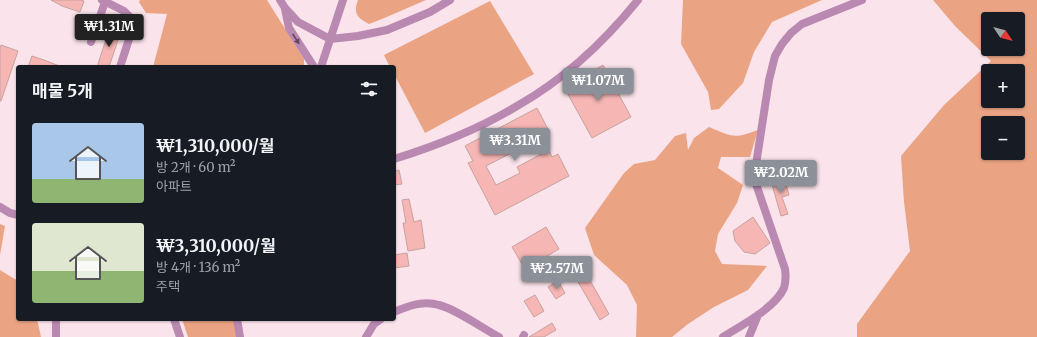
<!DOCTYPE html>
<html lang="ko">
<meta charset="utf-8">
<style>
body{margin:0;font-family:Merriweather,"Noto Sans KR",serif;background:#20242c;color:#f1f3f6;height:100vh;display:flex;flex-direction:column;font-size:15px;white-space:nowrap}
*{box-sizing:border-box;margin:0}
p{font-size:13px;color:#9ea1a6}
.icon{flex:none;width:22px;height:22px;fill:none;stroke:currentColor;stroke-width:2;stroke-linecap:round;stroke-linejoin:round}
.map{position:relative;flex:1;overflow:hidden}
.details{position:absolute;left:16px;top:65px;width:380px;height:256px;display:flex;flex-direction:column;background:#171b24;border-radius:4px;box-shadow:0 1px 3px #0004}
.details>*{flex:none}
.needle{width:26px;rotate:125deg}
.buttons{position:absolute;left:981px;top:12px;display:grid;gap:8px}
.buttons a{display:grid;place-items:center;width:44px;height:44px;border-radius:4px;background:#171b24;box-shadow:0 1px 3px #0004;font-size:20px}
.price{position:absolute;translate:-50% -34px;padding:0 9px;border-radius:4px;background:#8c9099;color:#fff;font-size:13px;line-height:26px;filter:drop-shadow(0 1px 2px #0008)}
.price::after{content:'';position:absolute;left:50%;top:24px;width:12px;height:9px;margin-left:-6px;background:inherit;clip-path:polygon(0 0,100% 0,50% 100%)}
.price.on{background:#222;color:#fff}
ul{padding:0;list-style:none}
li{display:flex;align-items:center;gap:12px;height:100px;padding:0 16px}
li span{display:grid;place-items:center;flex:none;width:112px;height:80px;border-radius:4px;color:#555}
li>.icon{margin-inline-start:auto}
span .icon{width:48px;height:48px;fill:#fffc;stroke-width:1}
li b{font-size:17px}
h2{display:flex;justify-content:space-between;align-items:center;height:48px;padding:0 16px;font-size:17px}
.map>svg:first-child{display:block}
.green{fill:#eaa484;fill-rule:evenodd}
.building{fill:#f5b6b4;stroke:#c8a2a0}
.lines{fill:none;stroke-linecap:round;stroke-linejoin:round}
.minor{stroke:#ba89b2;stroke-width:8}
.oneway{fill:#674860}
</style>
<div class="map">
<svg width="1037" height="337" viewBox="0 0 1037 337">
<rect width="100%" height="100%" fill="#fae3ea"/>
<path class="green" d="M140 0H267L304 59V67H153L167 14 146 13 139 2Z
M358 0H426L382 19 369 24C357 18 353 13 358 0Z
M683 0H822L772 22 754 52 743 83 719 109 711 110 708 92 681 44Z
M933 0H1037V337H857V324L910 251 904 202 901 156 944 105 991 61 955 26ZM988 19H1018V49H988ZM988 71H1018V101H988ZM988 123H1018V153H988Z
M490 1 534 74 425 133 394 74V67H390L384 55Z
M709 127C733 137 734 139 758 130L750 157H721L718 168 743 185 737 203 718 234 715 251 722 264 767 266 748 290 714 307 688 324 672 337H636L637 305 627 285 594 255 585 228 624 173 634 164 655 160 675 136 686 133 688 150 694 138Z
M0 224 5 226 0 255Z
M0 270 18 281V319H37L41 337H0Z
M182 319H234L237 337H188Z"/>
<path class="building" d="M51 0H81L84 1 80 12 62 6Z
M110 27 121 31 109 67H97Z
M1 45 18 51 1 101H0V49Z
M32 56 44 60 62 67H28Z
M603 65 631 117 592 138 564 87Z
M537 108 550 133 486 166 496 185 520 173 517 167 549 150 552 157 558 154 569 176 495 215 468 163 473 161 465 146Z
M399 170 402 184 394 185V171Z
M784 177 789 195 782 197 788 214 781 216 771 181Z
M409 199 414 222 421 220 425 248 408 251 403 223H406L402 200Z
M753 217 770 243 755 254 744 252 735 241 733 231Z
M546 227 559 249 525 269 512 247Z
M407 253 409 266 394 268V255Z
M587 275 609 314 600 320 577 280Z
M558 281 565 293 556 299 548 287Z
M535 295 544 311 534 317 524 301Z
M552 323 556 330 544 337H529Z"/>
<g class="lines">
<path class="minor" d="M102 0 124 11 132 19V30L120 67
M280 0 285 8 298 22 330 39 358 36 387 30 430 12 450 0
M285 9 289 28 314 67
M91 42 105 2
M321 67 343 0
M394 159C436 146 479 129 517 106 563 80 605 41 638 0
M0 207 10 213 18 215
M394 312C408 306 424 300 439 305 456 309 482 328 499 337
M56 319V337
M174 319 180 337
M237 319 240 337
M366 337 374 324 381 319
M523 337 524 335
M723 337C742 325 775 308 784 288 786 281 786 276 785 269L756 184 755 171 769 80 775 56 782 44 791 33 802 24 862 0
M749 337 758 315"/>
</g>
<defs><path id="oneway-solid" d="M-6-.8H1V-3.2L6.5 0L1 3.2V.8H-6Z"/></defs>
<use class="oneway" href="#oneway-solid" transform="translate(296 39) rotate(57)"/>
</svg>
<div class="buttons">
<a><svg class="needle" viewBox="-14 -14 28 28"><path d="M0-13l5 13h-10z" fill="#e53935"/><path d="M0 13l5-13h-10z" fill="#9ea1a6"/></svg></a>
<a>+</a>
<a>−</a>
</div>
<b class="price on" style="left:109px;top:48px">₩1.31M</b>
<b class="price" style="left:598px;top:102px">₩1.07M</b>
<b class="price" style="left:515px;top:162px">₩3.31M</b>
<b class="price" style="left:781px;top:194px">₩2.02M</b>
<b class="price" style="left:557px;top:290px">₩2.57M</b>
<section class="details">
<h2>매물 5개<svg class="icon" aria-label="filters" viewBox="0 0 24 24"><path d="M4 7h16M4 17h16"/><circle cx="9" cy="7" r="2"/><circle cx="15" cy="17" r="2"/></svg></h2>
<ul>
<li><span style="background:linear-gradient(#a9c7e8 70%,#8fb573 0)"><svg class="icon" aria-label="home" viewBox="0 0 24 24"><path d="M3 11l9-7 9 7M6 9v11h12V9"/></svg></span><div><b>₩1,310,000/월</b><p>방 2개 · 60 m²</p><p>아파트</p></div></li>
<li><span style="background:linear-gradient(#dfe7d0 60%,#8fb573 0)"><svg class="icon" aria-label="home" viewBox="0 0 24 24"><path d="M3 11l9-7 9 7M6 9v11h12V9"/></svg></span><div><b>₩3,310,000/월</b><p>방 4개 · 136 m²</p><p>주택</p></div></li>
</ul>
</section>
</div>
